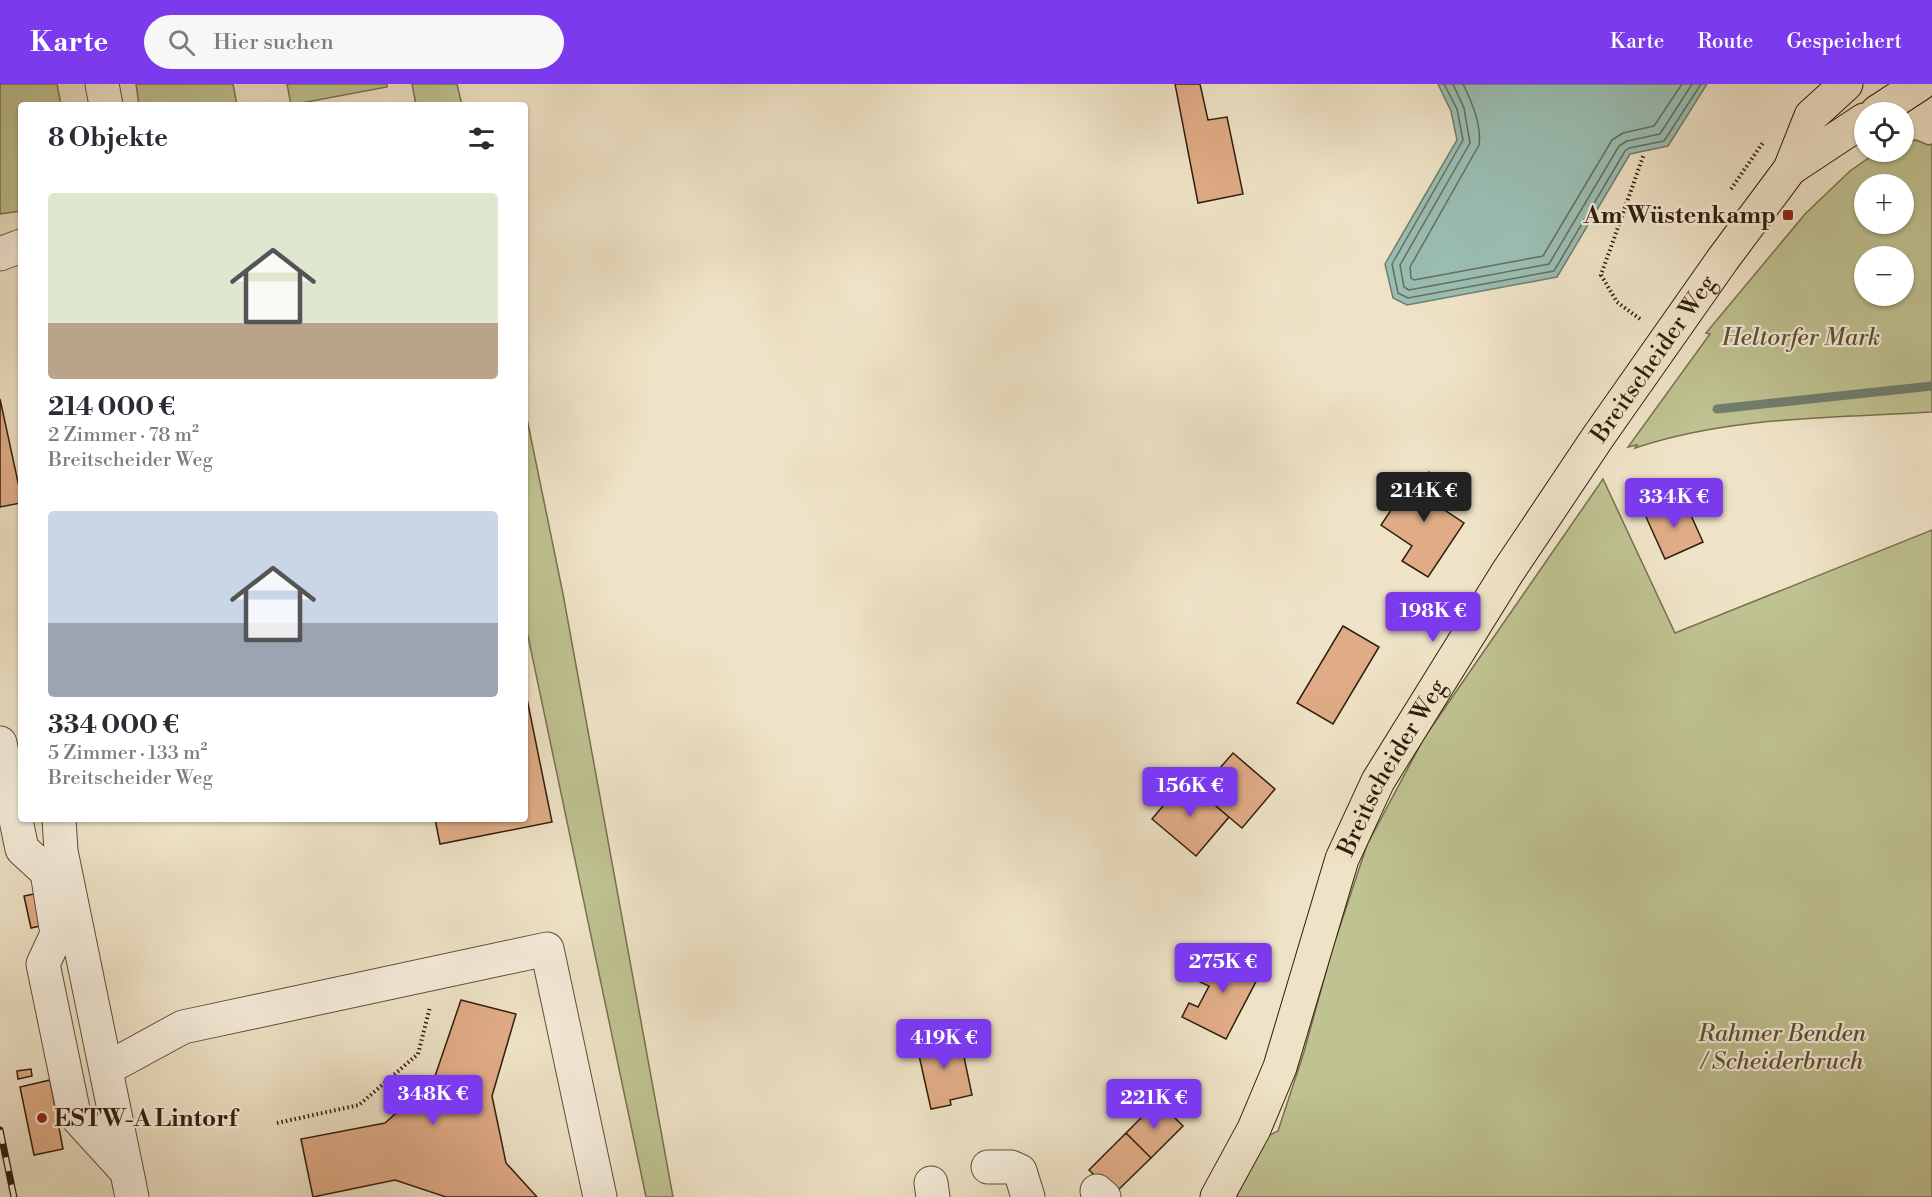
<!DOCTYPE html>
<html lang="de">
<meta charset="utf-8">
<style>
body{margin:0;font-family:"Libre Bodoni",serif;background:#f7f7f7;color:#2b2b33;height:100vh;display:flex;flex-direction:column;font-size:22px;white-space:nowrap}
*{box-sizing:border-box;margin:0}
p{font-size:20px;color:#7c7c81}
.icon{flex:none;width:33px;height:33px;fill:none;stroke:currentColor;stroke-width:2;stroke-linecap:round;stroke-linejoin:round}
.map{position:relative;flex:1;overflow:hidden}
.drawer{position:absolute;left:18px;top:18px;width:510px;height:720px;display:flex;flex-direction:column;background:#fff;border-radius:6px;box-shadow:0 2px 4px #0004}
.drawer>*{flex:none}
.controls{position:absolute;left:1854px;top:18px;display:grid;gap:12px}
.controls a{display:grid;place-items:center;width:60px;height:60px;border-radius:50%;background:#fff;box-shadow:0 2px 4px #0004;font-size:30px}
.price{position:absolute;translate:-50% -51px;padding:0 14px;border-radius:6px;background:#7c3aed;color:#fff;font-size:20px;line-height:39px;filter:drop-shadow(0 2px 3px #0008)}
.price::after{content:'';position:absolute;left:50%;top:36px;width:18px;height:14px;margin-left:-9px;background:inherit;clip-path:polygon(0 0,100% 0,50% 100%)}
.price.selected{background:#222;color:#fff}
ul{padding:0;list-style:none}
li{display:grid;align-content:center;gap:12px;height:318px;padding:0 30px}
li span{display:grid;place-items:center;height:186px;border-radius:6px;color:#555}
li>.icon{margin-inline-start:auto}
span .icon{width:108px;height:108px;fill:#fffc;stroke-width:1}
li b{font-size:26px}
h2{display:flex;justify-content:space-between;align-items:center;height:72px;padding:0 30px;font-size:26px}
header{display:flex;align-items:center;gap:36px;box-sizing:border-box;height:84px;padding:0 30px;background:#7c3aed;color:#fff}
header strong{font-size:28px}
nav{display:flex;gap:33px;margin-inline-start:auto;font-size:21px}
.search{width:420px;height:54px;background:#f7f7f7;display:flex;align-items:center;gap:15px;box-sizing:border-box;padding:0 21px;border-radius:33px;color:#7c7c81;font-size:22px}
.map>svg:first-child{display:block}
.green{fill:#bfc291;stroke:#78704e;stroke-width:1.5;fill-rule:evenodd}
.water{fill:#9abeb3;stroke:#707e6f;stroke-width:1.5}
.lines{fill:none;stroke-linecap:round;stroke-linejoin:round}
.shore{stroke:#666e5e;stroke-width:1.5}
.stream{stroke:#707e6f;stroke-width:9}
.building{fill:#e0ac87;stroke:#311d0a;stroke-width:1.5}
.minor-casing{stroke:#604e39;stroke-width:35}
.major-casing{stroke:#311d0a;stroke-width:35}
.path{stroke:#311d0a;stroke-width:4;stroke-dasharray:1.5 3;stroke-linecap:butt}
.minor{stroke:#f5eddb;stroke-width:33}
.major{stroke:#efe3c7;stroke-width:33}
.rail-casing{stroke:#311d0a;stroke-width:7}
.rail{stroke:#f5eddb;stroke-width:4.5;stroke-dasharray:14;stroke-linecap:butt}
.poi-dot{fill:#8f2418;stroke:#f5eddb;stroke-width:2}
.labels{text-anchor:middle;stroke-width:4.5;stroke-linejoin:round;paint-order:stroke}
.poi-label{font-size:24px;font-weight:bold;fill:#311d0a;stroke:#f5eddb;text-anchor:end}
.park-label{font-size:24px;font-style:italic;fill:#5c4f32;stroke:#f5eddb}
.street-label{font-size:24px;fill:#311d0a;stroke:#f5eddb}
</style>
<header>
<strong>Karte</strong>
<div class="search"><svg class="icon" aria-label="search" viewBox="0 0 24 24"><circle cx="10" cy="10" r="6"/><path d="M15 15l6 6"/></svg>Hier suchen</div>
<nav><a>Karte</a><a>Route</a><a>Gespeichert</a></nav>
</header>
<div class="map">
<svg width="1932" height="1113" viewBox="0 0 1932 1113">
<rect width="100%" height="100%" fill="#efe3c7"/>
<filter id="stains"><feTurbulence type="fractalNoise" baseFrequency=".00333" numOctaves="4"/><feColorMatrix values="0 0 0 0 .2 0 0 0 0 .09 0 0 0 0 .02 0 0 0 .5 -.17"/></filter>
<radialGradient id="worn" r=".72"><stop offset=".6" stop-color="#630" stop-opacity="0"/><stop offset="1" stop-color="#630" stop-opacity=".3"/></radialGradient>
<path class="green" d="M0 0H57L61 21H21V127L0 130Z
M136 0H233L237 21H139Z
M287 0H387V3L291 21Z
M412 0H457L462 21H416Z
M1916 56 1928 61 1932 60V328C1834 334 1729 332 1635 364L1637 361 1628 363 1710 250 1706 249 1805 130 1850 87 1877 68H1904V58ZM1864 100H1904V140H1864ZM1864 172H1904V212H1864Z
M525 325 563 510 673 1113H646L525 538Z
M1603 395 1675 549 1932 446V1113H1232L1252 1060 1278 1047 1304 968 1332 866 1367 761 1424 654Z"/>
<path class="water" d="M1438 0H1707L1668 62 1630 70 1557 193 1407 221 1393 214 1385 180 1457 56 1451 27Z"/>
<g class="lines">
<path class="shore" d="M1444 0 1457 25 1463 56 1392 180 1398 209 1408 214 1554 187 1625 67 1629 64 1664 57 1701 0
M1453 0 1464 24 1470 59 1400 181 1404 203 1409 206 1549 180 1619 62 1627 57 1660 50 1692 0
M1463 0C1472 18 1482 41 1479 61L1410 183 1411 194 1414 196 1543 172 1612 56 1623 49 1654 42 1682 0"/>
<path class="stream" d="M1717 325 1932 302"/>
</g>
<path class="building" d="M1175 0H1200L1208 36 1227 33 1243 110 1198 119Z
M0 315 21 412V419L0 423Z
M1429 388 1453 404 1440 423 1464 439 1428 493 1402 477 1412 462 1381 441 1412 395 1420 401Z
M1684 416 1703 458 1665 475 1646 433Z
M1343 542 1379 563 1333 640 1297 619Z
M525 605 552 738 440 760 435 735H525Z
M1233 669 1275 705 1242 744 1199 708Z
M1185 696 1229 733 1196 772 1152 735Z
M39 809 45 841 31 844 24 812Z
M1216 865 1261 888 1226 955 1182 933 1189 919 1198 923 1209 902 1200 898Z
M461 916 516 930 492 1012 506 1079 537 1113H446L395 1096 313 1113 301 1055 385 1039 434 995Z
M959 949 972 1011 950 1016 951 1021 931 1025 916 958Z
M31 985 32 992 18 995 17 987Z
M50 996 63 1065 34 1071 20 1003Z
M1158 1017 1183 1042 1151 1074 1126 1049Z
M1126 1049 1151 1074 1114 1110 1089 1086Z"/>
<g class="lines">
<defs>
<path id="minor" d="M102 0 106 21
M0 170 21 162
M0 659 22 765 47 788 57 850 43 880 74 1030 126 1087
M59 735 61 767 132 1113
M106 985 183 943 547 865 600 1113
M988 1083H1011L1020 1087 1028 1113
M931 1099 933 1113
M1097 1107 1104 1113"/>
<g id="major">
<path d="M1877 28 1920 0"/>
<path d="M1790 85 1864 36"/>
<path id="s1" d="M1217 1113 1254 1045 1280 983 1342 775 1378 697 1507 489 1598 353 1723 175 1790 85 1811 32 1846 0"/>
</g>
</defs>
<use href="#minor" class="minor-casing"/>
<use href="#major" class="major-casing"/>
<path class="path" d="M1731 105 1764 57
M1640 235 1617 218 1601 191 1644 70
M277 1039 359 1021 418 970 430 923"/>
<use href="#minor" class="minor"/>
<use href="#major" class="major"/>
<defs>
<path id="rail" d="M0 1046 14 1113"/>
</defs>
<use href="#rail" class="rail-casing"/>
<use href="#rail" class="rail"/>
</g>
<g class="poi-dot">
<rect x="1782" y="125" width="12" height="12" rx="3"/>
<circle cx="42" cy="1034" r="6"/>
</g>
<g class="labels">
<g class="poi-label">
<text x="1776" y="139">Am Wüstenkamp</text>
<text x="54" y="1042" text-anchor="start">ESTW-A Lintorf</text>
</g>
<g class="park-label">
<text x="1801" y="261">Heltorfer Mark</text>
<text x="1782" y="957">Rahmer Benden<tspan x="1782" dy="28">/ Scheiderbruch</tspan></text>
</g>
<g class="street-label">
<text dy="8" stroke="none"><textPath href="#s1" startOffset="952">Breitscheider Weg</textPath></text>
<text dy="8" stroke="none"><textPath href="#s1" startOffset="466">Breitscheider Weg</textPath></text>
</g>
</g>
<rect width="100%" height="100%" filter="url(#stains)"/>
<rect width="100%" height="100%" fill="url(#worn)"/>
</svg>
<div class="controls">
<a><svg class="icon" aria-label="locate" viewBox="0 0 24 24"><circle cx="12" cy="12" r="6"/><path d="M12 2v4M12 18v4M2 12h4M18 12h4"/></svg></a>
<a>+</a>
<a>−</a>
</div>
<b class="price selected" style="left:1424px;top:439px">214K €</b>
<b class="price" style="left:1674px;top:445px">334K €</b>
<b class="price" style="left:1433px;top:559px">198K €</b>
<b class="price" style="left:1190px;top:734px">156K €</b>
<b class="price" style="left:1223px;top:910px">275K €</b>
<b class="price" style="left:944px;top:986px">419K €</b>
<b class="price" style="left:433px;top:1042px">348K €</b>
<b class="price" style="left:1154px;top:1046px">221K €</b>
<section class="drawer">
<h2>8 Objekte<svg class="icon" aria-label="filters" viewBox="0 0 24 24"><path d="M4 7h16M4 17h16"/><circle cx="9" cy="7" r="2"/><circle cx="15" cy="17" r="2"/></svg></h2>
<ul>
<li><span style="background:linear-gradient(#dfe7d0 70%,#b9a48a 0)"><svg class="icon" aria-label="home" viewBox="0 0 24 24"><path d="M3 11l9-7 9 7M6 9v11h12V9"/></svg></span><div><b>214 000 €</b><p>2 Zimmer · 78 m²</p><p>Breitscheider Weg</p></div></li>
<li><span style="background:linear-gradient(#c9d6e8 60%,#9aa5b1 0)"><svg class="icon" aria-label="home" viewBox="0 0 24 24"><path d="M3 11l9-7 9 7M6 9v11h12V9"/></svg></span><div><b>334 000 €</b><p>5 Zimmer · 133 m²</p><p>Breitscheider Weg</p></div></li>
</ul>
</section>
</div>
